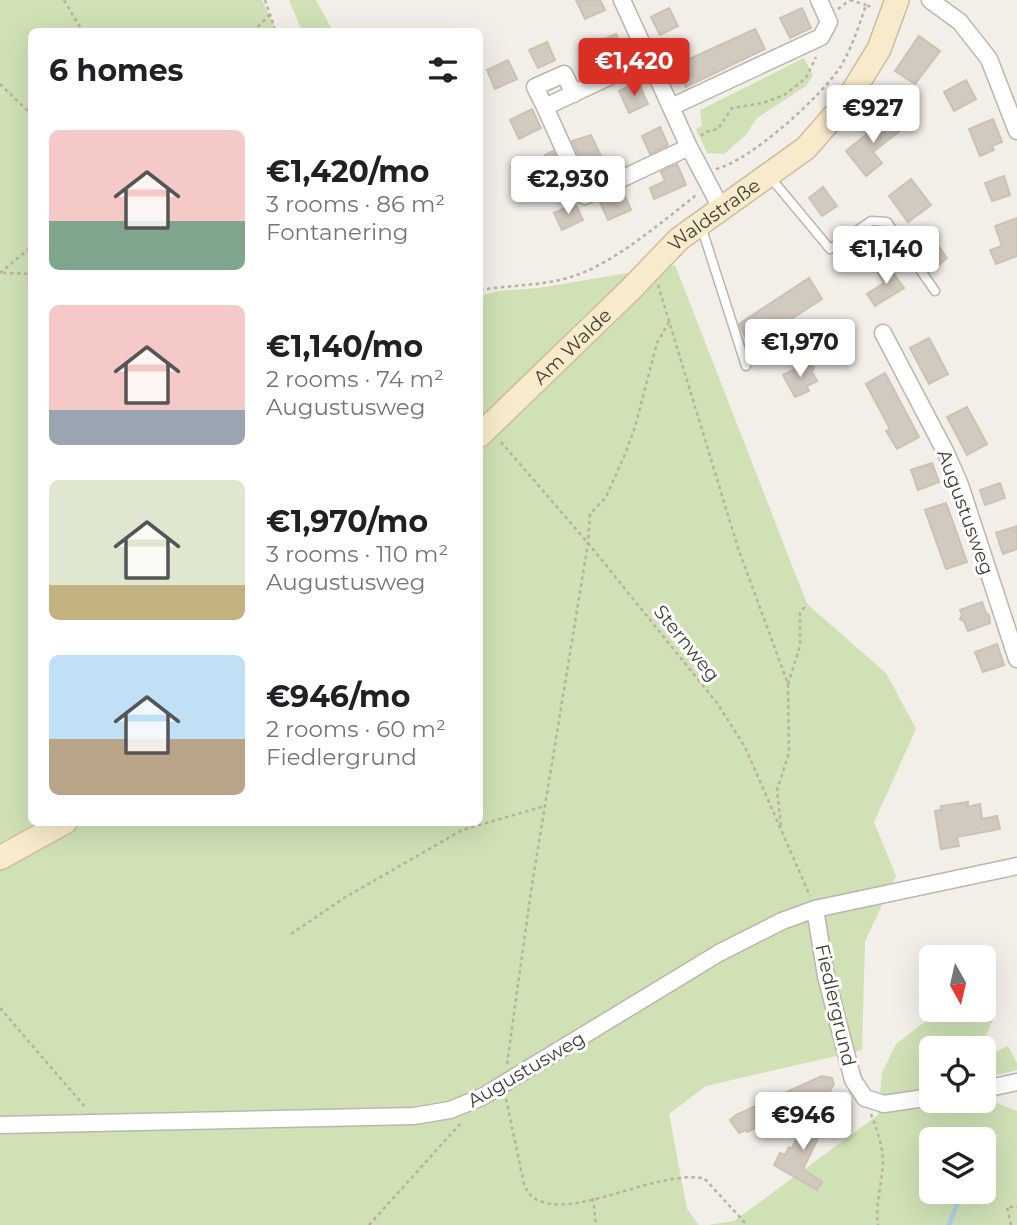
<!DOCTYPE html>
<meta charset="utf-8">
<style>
body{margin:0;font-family:Montserrat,sans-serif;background:#f6f6f6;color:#202124;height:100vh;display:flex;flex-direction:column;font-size:26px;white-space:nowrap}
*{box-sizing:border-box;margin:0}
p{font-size:23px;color:#757577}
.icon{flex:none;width:38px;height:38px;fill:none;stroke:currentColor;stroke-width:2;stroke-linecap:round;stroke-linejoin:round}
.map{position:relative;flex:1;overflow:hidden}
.sheet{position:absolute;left:28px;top:28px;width:455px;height:798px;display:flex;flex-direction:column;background:#fff;border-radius:10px;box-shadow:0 7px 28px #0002}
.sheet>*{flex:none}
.needle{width:46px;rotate:172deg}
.buttons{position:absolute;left:919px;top:945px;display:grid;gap:14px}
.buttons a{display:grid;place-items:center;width:77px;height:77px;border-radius:10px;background:#fff;box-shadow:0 7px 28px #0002;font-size:35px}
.price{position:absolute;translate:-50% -60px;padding:0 16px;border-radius:7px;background:#fff;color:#222;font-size:23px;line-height:46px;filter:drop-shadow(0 2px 4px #0008)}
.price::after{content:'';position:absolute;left:50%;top:42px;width:21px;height:16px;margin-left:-10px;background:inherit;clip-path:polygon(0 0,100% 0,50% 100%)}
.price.current{background:#d93025;color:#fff}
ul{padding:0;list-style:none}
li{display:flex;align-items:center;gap:21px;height:175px;padding:0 21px}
li span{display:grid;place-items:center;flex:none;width:196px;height:140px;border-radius:10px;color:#555}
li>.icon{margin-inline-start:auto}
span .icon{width:84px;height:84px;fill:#fffc;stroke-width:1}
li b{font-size:30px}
h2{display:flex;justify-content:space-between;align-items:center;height:84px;padding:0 21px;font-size:30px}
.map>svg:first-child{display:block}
.green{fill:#cfe1b5;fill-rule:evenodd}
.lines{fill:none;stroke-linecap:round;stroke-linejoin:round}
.stream{stroke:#abd1e7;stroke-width:4.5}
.building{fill:#d2c9bf;stroke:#ccc1b3;stroke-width:2}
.lane-casing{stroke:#bcb5ab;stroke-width:11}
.street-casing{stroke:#bcb5ab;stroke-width:19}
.secondary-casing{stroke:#ccbd9d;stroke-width:26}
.path{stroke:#bcb09e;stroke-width:2.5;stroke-dasharray:3.5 3.5;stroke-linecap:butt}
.lane{stroke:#fff;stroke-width:8}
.street{stroke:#fff;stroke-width:16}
.secondary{stroke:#f8ebcb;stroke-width:23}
.labels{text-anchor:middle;stroke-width:6;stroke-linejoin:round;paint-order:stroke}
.street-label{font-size:19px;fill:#443e37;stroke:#fff}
</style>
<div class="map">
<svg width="1017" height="1225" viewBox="0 0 1017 1225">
<rect width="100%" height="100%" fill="#f2eee8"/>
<path class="green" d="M0 0H262L277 31 32 32V822H480V296L497 291 539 288 675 265 807 604 886 673 916 729 874 822 896 876 865 941 862 1050 706 1086 669 1114 687 1209 699 1225H0Z
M289 0H316L333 31H302Z
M804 58 813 75 806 86 757 118 745 136 724 154 707 153 696 129 702 126 700 110Z
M939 1011 993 1019 981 1048H931V1101H984V1079L992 1101 1017 1111V1225H708L734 1221 878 1115 882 1073 896 1044ZM931 1139H984V1192H931Z
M1008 1046 1017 1063V1070L984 1078V1057Z"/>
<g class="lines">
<path class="stream" d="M983 1139 985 1133
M949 1225 962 1192"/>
</g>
<path class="building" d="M576 0H600L605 10 585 19Z
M669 8 678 26 660 35 651 17Z
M802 8 811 28 790 38 780 18Z
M755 29 765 49 686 87 676 65Z
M616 34 626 55 605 65 595 43Z
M919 36 940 51 915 84 895 71Z
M547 42 555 60 538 68 529 50Z
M508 60 517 79 495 89 487 70Z
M966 80 976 99 954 111 944 92Z
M638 82 648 104 629 113 619 91Z
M532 109 541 128 519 139 510 120Z
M891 115 902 129 873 152 882 163 866 176 846 151Z
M993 119 1002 142 992 146 994 150 980 156 969 129Z
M660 127 668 145 650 154 642 136Z
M591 135 601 156 589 162 587 157 581 160 572 141Z
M553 151 564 175 543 184 534 164 546 159 545 155Z
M677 164 686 185 654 199 650 188 665 181 661 172Z
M1004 176 1010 195 992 201 985 183Z
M911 179 931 205 908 222 889 196Z
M823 187 837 206 822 216 809 198Z
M623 192 631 210 608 220 600 202Z
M575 203 583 220 562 230 554 213Z
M1017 218V256L996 264 990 250 1002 246 995 226Z
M932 237 947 258 935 268 932 264 930 266 917 247Z
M887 264 904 288 875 306 867 294 884 283 877 271Z
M809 278 822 299 750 346 739 324Z
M929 338 948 374 929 384 910 348Z
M799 361 814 367 812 372 817 381 807 386 809 391 795 397 783 375 797 368Z
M885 373 919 437 897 449 886 431 890 429 866 384Z
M967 407 987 444 967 455 947 417Z
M932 463 939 482 918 490 911 470Z
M1000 483 1005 498 985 505 980 490Z
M946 503 967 562 946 569 925 510Z
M1017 526V549L1003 554 996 533Z
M982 602 986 613 989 615 990 623 968 631 964 621 960 619 962 615 960 610Z
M997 644 1004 665 983 672 975 652Z
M968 802V807L980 804 982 819 997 816 1000 829 957 837 959 846 941 849 935 811 941 810V806Z
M822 1076 832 1078 834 1084 829 1093 810 1102 811 1105 797 1111 796 1109 747 1132 746 1130 739 1133 730 1120 736 1115Z
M811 1113 826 1122 803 1169 822 1182 817 1190 774 1165 780 1153 785 1155 789 1147 792 1148Z"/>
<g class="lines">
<defs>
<path id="lane" d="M770 177 830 249 871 221 887 222 935 291
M701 226 746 366"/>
<path id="street" d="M622 0 689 147 721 208
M930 0 960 22 989 59 1017 131
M649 58 545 107 585 196 689 147
M545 107 535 87 564 74 574 94
M671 107 821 37 829 22 819 0
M883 333 946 453 960 485 1017 659
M815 909 826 976 853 1080 865 1098 884 1104 931 1097
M984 1089 1017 1082
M0 1125 414 1116 450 1110 482 1097 719 953 782 921 815 909 1017 866"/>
<g id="secondary">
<path id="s1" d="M480 435 630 290 679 239 806 148 847 101 879 49 897 0"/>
<path d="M0 858 65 822"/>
</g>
</defs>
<use href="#lane" class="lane-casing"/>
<use href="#street" class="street-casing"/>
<use href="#secondary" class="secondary-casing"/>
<path class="path" d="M64 0 83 32
M265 0 276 32
M850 0 866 5
M838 9 850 0
M253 32 270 14
M0 84 32 115
M701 136 705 132 718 129 732 108 763 103 784 95 806 78 816 57
M716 169C750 161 822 96 841 66 852 47 859 26 866 5L874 8
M0 273 32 246
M3 273 32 274
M658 285 738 548 788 684 789 753 777 790 781 826
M480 290C510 285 541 286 571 277 613 264 659 224 694 197L696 192
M501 442 588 543 717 703 745 747 810 896
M788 684 800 646V613L807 604
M291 934 344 898 462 830 545 806
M0 1008 86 1108
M507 1064 531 891 588 543 590 514 606 497 626 452 635 427 657 343 669 322
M506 1099 524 1184C528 1194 532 1199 543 1202 583 1215 655 1171 704 1178L747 1225
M871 1114C877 1130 883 1146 883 1163 882 1184 875 1204 878 1225
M593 1198 596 1225
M369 1225 460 1124
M1011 1225 1007 1207H1017"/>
<use href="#lane" class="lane"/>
<use href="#street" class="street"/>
<use href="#secondary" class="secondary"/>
</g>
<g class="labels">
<g class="street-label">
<text dy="7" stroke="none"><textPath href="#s1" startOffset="322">Waldstraße</textPath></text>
<text dy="7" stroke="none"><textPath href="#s1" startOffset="128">Am Walde</textPath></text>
<text transform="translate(966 512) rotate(70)" y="7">Augustusweg</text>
<text transform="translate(687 643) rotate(51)" y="7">Sternweg</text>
<text transform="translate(836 1005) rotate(77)" y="7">Fiedlergrund</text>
<text transform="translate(526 1069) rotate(-30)" y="7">Augustusweg</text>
</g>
</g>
</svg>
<div class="buttons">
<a><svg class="needle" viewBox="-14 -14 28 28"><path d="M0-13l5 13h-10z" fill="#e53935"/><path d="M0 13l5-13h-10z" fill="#757577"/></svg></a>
<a><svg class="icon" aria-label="locate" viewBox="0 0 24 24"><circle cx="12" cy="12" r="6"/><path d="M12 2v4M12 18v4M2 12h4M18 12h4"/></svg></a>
<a><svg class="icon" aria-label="layers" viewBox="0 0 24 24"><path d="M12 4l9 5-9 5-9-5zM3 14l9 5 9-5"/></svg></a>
</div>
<b class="price current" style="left:634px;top:98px">€1,420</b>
<b class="price" style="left:873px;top:145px">€927</b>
<b class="price" style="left:568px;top:216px">€2,930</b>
<b class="price" style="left:886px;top:286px">€1,140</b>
<b class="price" style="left:800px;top:379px">€1,970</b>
<b class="price" style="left:803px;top:1152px">€946</b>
<section class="sheet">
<h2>6 homes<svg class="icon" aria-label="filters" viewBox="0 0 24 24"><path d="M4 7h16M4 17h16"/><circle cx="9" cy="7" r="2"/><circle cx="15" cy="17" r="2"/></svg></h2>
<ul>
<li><span style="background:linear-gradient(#f6c9c9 65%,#7fa58c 0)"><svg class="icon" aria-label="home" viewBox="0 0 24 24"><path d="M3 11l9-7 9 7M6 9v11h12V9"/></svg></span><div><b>€1,420/mo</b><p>3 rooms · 86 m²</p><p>Fontanering</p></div></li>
<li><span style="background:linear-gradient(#f6c9c9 75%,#9aa5b1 0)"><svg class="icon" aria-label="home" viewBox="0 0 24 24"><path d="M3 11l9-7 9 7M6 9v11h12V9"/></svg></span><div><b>€1,140/mo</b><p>2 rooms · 74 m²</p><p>Augustusweg</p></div></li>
<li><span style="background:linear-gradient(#dfe7d0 75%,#c2b280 0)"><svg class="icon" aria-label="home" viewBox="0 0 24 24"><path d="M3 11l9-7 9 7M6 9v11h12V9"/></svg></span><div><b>€1,970/mo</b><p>3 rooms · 110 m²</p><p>Augustusweg</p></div></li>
<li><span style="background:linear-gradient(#bfe0f5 60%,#b9a48a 0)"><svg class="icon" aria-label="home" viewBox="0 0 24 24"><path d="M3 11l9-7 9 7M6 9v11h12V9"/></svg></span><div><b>€946/mo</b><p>2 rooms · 60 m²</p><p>Fiedlergrund</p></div></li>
</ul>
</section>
</div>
